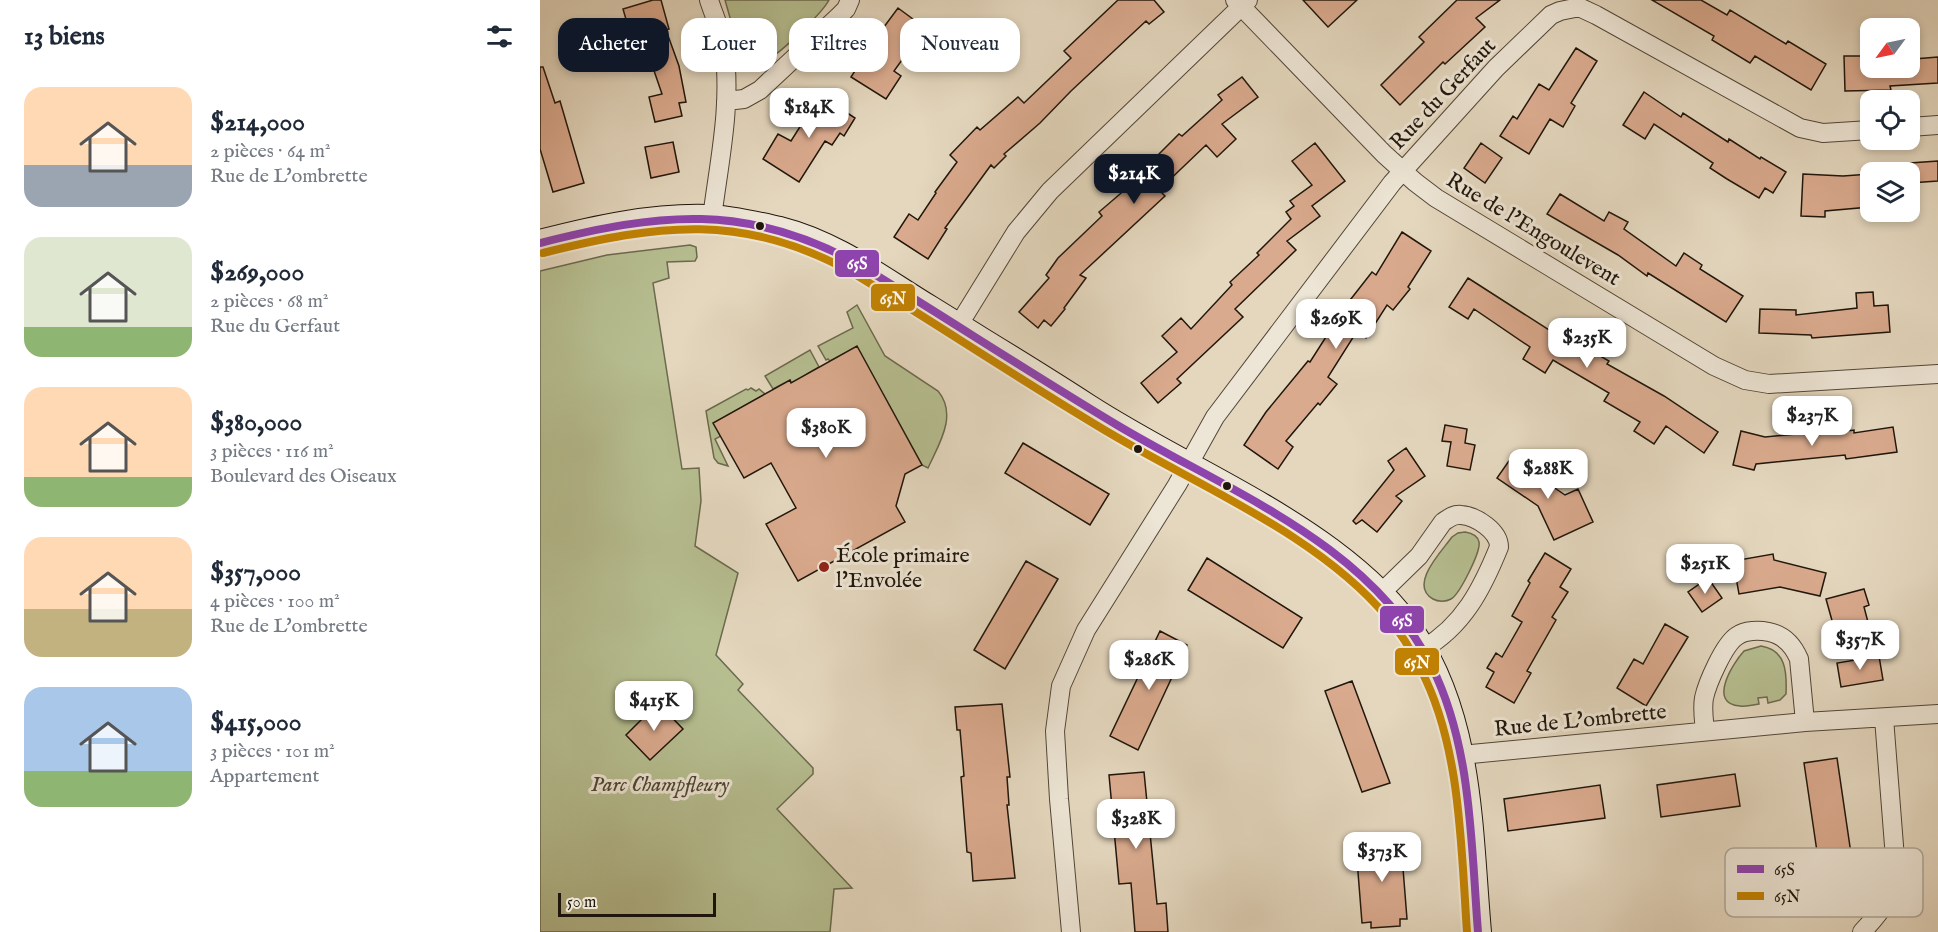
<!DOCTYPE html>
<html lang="fr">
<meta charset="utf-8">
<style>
body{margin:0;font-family:"IM FELL English",serif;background:#f6f6f7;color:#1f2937;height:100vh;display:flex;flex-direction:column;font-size:22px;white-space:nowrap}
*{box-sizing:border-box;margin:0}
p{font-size:20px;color:#747a83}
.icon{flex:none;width:33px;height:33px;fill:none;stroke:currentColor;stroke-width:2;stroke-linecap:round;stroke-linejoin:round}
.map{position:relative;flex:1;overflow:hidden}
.drawer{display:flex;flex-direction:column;background:#fff;width:540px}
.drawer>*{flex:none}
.guide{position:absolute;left:18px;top:18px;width:570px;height:54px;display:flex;gap:12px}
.needle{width:39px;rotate:237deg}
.controls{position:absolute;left:1320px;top:18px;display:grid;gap:12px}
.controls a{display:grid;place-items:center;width:60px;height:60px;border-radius:12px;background:#fff;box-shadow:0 3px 9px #0003;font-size:30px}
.scale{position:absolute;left:18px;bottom:15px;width:158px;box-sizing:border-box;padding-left:6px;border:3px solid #20160b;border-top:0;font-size:16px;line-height:21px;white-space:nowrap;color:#20160b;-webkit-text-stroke:4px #ede5d5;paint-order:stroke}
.price{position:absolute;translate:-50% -51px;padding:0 14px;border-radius:12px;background:#fff;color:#222;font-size:20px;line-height:39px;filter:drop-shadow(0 2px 3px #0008)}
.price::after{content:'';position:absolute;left:50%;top:36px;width:18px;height:14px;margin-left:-9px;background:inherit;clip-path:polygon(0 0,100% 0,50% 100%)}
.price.current{background:#111827;color:#fff}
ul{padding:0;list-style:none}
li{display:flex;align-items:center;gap:18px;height:150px;padding:0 24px}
li span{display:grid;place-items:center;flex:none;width:168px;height:120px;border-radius:18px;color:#555}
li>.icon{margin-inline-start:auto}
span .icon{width:72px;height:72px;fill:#fffc;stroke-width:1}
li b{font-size:26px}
h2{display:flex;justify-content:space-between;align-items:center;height:72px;padding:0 24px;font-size:26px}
.chip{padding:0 21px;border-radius:18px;background:#fff;box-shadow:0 3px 9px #0003;font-size:21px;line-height:54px}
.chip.current{background:#111827;color:#fff}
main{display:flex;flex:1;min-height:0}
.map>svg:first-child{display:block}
.green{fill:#b6be90;stroke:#6b6a4e;stroke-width:1.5}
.building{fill:#daaa8e;stroke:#20160b;stroke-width:1.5}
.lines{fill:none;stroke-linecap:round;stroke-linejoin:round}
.street-casing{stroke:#514638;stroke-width:20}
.secondary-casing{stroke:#20160b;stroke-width:28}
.street{stroke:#ede5d5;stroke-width:18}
.secondary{stroke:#ede5d5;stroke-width:26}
.bus-1-casing{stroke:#ede5d5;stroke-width:12}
.bus-2-casing{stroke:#ede5d5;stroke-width:12}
.bus-1{stroke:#8e44ad;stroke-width:8}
.bus-2{stroke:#c18203;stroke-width:8}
.bus-dot{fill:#20160b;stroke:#ede5d5;stroke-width:2}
.poi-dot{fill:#8f2418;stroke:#ede5d5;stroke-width:2}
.labels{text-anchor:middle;stroke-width:6;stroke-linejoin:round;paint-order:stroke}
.street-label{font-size:22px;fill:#20160b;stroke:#ede5d5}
.poi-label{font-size:22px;fill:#20160b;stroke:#ede5d5;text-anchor:start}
.park-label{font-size:22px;font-style:italic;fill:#4d4833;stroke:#ede5d5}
.key{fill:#ede5d5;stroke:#b0a798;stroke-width:1.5}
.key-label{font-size:16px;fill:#20160b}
.line-badge{stroke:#ede5d5;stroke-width:2}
.badge-label{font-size:16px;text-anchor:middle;font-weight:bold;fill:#fff}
</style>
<main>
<section class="drawer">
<h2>13 biens<svg class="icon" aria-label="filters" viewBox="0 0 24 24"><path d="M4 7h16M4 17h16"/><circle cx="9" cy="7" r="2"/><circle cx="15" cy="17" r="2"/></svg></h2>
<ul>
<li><span style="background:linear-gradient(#ffd9b3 65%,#9aa5b1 0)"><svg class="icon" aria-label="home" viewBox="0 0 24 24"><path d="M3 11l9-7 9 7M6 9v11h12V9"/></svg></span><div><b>$214,000</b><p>2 pièces · 64 m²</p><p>Rue de L'ombrette</p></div></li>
<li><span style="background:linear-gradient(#dfe7d0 75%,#8fb573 0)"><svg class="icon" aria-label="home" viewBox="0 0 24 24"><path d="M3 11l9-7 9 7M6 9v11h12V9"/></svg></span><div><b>$269,000</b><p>2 pièces · 68 m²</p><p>Rue du Gerfaut</p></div></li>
<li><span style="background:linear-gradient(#ffd9b3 75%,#8fb573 0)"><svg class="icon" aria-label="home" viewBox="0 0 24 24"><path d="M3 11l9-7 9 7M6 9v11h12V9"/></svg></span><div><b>$380,000</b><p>3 pièces · 116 m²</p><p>Boulevard des Oiseaux</p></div></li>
<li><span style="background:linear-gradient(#ffd9b3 60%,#c2b280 0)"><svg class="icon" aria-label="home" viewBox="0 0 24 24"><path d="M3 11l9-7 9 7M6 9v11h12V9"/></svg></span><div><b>$357,000</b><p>4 pièces · 100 m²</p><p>Rue de L'ombrette</p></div></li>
<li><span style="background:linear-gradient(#a9c7e8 70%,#8fb573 0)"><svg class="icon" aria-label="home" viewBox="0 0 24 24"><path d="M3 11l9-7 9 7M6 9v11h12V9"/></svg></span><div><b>$415,000</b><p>3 pièces · 101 m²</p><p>Appartement</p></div></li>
</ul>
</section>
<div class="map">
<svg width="1398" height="932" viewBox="0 0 1398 932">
<rect width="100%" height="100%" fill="#e4d7be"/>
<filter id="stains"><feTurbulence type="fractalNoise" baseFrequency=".00333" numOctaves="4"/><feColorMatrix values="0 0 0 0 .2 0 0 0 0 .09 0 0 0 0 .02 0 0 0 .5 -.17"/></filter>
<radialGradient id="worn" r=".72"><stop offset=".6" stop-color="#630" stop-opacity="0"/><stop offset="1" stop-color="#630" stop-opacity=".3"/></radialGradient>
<path class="green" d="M185 0H289C283 12 233 62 220 63 212 63 205 59 200 53Z
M150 245 156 247 157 257 155 261 127 262 129 278 113 283 142 469 159 468 161 501 155 546 198 573 176 655 203 684 198 690 273 768V774L237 809 312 888 294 889 290 932H0V271L67 255Z
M317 305 345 356 398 391C418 415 399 444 388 468L382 465 317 347 290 361 288 359 286 360 278 346 313 328 307 312Z
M270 350 279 367 267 374 273 385 257 394 250 380 233 389 225 376Z
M211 388 216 391 219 389 225 394 174 423 181 436 175 439 188 466 178 463 174 458 166 411 206 389 208 390Z
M925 532C931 533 938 536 939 542 941 552 919 595 911 599 906 602 898 602 893 599 868 585 902 551 912 537L918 533Z
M1221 646C1246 650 1247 672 1246 694L1240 700 1228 703 1227 697 1218 698 1219 704C1213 705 1206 707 1200 706 1167 704 1193 663 1204 651Z"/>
<path class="building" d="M113 0H121L129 29 126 30 139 66 146 102 139 103 142 116 115 122 109 97 122 94 110 59 102 62 92 40 83 9Z
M578 0H614L624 12 609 24 606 21 531 91 500 123 464 154 466 156 454 168 451 165 405 228 407 229 388 259 354 237 369 214 378 220 396 193 395 192 417 162 410 155 437 127 440 130 478 97 484 103 531 58 524 51Z
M763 0H817L788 27Z
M917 0H960L936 18 945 27 905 64 903 62 860 105 841 85 884 42 879 37Z
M1112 0H1161L1187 15 1190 10 1246 44 1248 41 1286 64 1271 90 1215 56 1210 63 1172 40 1174 36Z
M358 8 385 28 354 71 361 76 346 99 311 77 338 35Z
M1036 48 1057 61 1031 103 1035 106 1023 127 1010 119 989 154 960 136 973 116 977 119 999 84 1009 90Z
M1304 56H1330V68H1374V59L1398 57V83L1350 86 1351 90 1305 91Z
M0 67H3L15 103 20 101 44 183 13 192 0 149Z
M702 77 718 97 682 124 696 139 677 157 666 145 619 190 625 196 540 275 546 278 524 308 525 309 511 326 504 320 498 328 479 312 509 278 506 275 518 258 562 216 559 212 587 188 586 187 639 134 642 136 682 100 678 95Z
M1104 92 1141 117 1143 113 1188 142 1189 139 1220 159 1221 157 1246 172 1233 193 1225 188 1219 198 1187 179 1170 168 1173 163 1114 124 1105 139 1083 125Z
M280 95 315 118 304 136 300 133 292 145 285 141 259 182 223 159 238 134 251 141Z
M133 142 139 172 111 178 105 147Z
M775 143 805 181 772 206 780 216 747 241 756 250 695 309 703 317 637 379 641 383 618 403 601 383 637 352 622 336 641 318 651 329 692 285 690 282 719 255 717 253 751 219 746 212 754 206 750 201 772 185 752 161Z
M941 143 962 158 945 183 924 168Z
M1398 161V181L1370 183V163Z
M1263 174 1303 176 1330 174V207L1285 211V217L1261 216Z
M1020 194 1064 221 1069 212 1088 222 1084 229 1136 266 1144 253 1162 265 1160 269 1203 296 1186 322 1108 273 1107 276 1078 255 1007 214Z
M862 232 891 251 868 287 870 289 853 310 847 305 826 338 817 331 788 377 797 384 780 405 778 403 746 441 753 447 738 469 704 445 726 412 768 361 770 362 807 304 832 272 836 275Z
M928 278 1009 330 1010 328 1042 348 1043 346 1069 361 1067 364 1124 396 1178 432 1164 453 1126 426 1114 444 1094 431 1100 422 1064 401 1069 393 1013 360 1005 373 983 359 990 347 934 309 928 319 909 307Z
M1333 292 1334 306 1348 305 1350 332 1272 338 1271 335 1219 333 1220 309 1256 310V315L1317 308 1316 293Z
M317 346 382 465 365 474 356 506 365 522 258 581 226 524 256 508 231 463 204 478 173 423 250 380 251 383Z
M905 425 927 429 925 443 935 445 930 470 907 466 911 442 902 441Z
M1353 427 1357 452 1306 459 1305 455 1216 464 1214 470 1193 465 1201 431 1225 437 1267 433V436L1314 430V433Z
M483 443 569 494 550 525 465 473Z
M866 448 885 476 856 496 862 501 837 532 822 520 816 524 813 521 854 470 848 461Z
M971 458 1025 495 1038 489 1053 522 1014 540 998 506 957 478Z
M1005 553 1031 569 1020 587 1028 592 1012 617 1016 620 987 671 991 673 974 703 946 687 954 672 947 668 956 653 962 657 982 622 972 616 990 583 988 581Z
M1233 554 1234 560 1286 573 1280 596 1240 587 1199 594 1193 561Z
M667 558 762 618 743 648 648 590Z
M486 561 518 579 465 669 434 650Z
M1168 578 1182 598 1162 612 1148 592Z
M1324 589 1329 605 1324 607 1329 626 1296 635 1286 599Z
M1125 624 1148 637 1106 706 1077 688 1094 659 1103 664Z
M620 631 647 645 598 750 570 736Z
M1339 656 1343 680 1301 687 1297 663Z
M812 681 850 783 822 792 785 691Z
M118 703 143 729 110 760 86 735Z
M462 704 470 777H467L469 805H467L475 878 433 881 431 853 427 852 421 777 424 776 420 730H417L415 707Z
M1297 758 1314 874 1281 879 1264 763Z
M604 772 617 904 626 903 628 932H595L591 883 579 884 569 775Z
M1195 774 1200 806 1121 817 1117 785Z
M1060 785 1065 818 968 831 964 799Z
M853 838V843H861L867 919H860V926L831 928V922L822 923 816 847 824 846V840Z"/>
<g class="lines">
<defs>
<path id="street" d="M169 0C174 16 182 32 184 48 192 105 179 162 172 218
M695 0 844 154 875 182 896 198 1174 366 1205 380 1229 384 1398 374
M186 101 204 99 220 90 298 17 306 9 310 0
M1370 127 1398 125
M418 326 476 232 510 191 708 0
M841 593 879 556 903 522C909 518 914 514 921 515 936 516 959 531 959 547 942 589 923 626 883 649
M1165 731C1164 720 1162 709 1164 698 1167 684 1184 644 1197 636 1205 630 1219 630 1229 632 1244 635 1253 645 1259 659L1265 722
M921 755 1265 722 1398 714
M531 932 519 799 515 731 521 686 546 630 637 485 675 417 852 183 956 68 1011 15 1020 11 1035 8H1041L1056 15 1260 128 1283 133 1330 130
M1322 932C1339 914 1353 897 1356 871L1344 718"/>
<path id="secondary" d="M0 243C54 229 112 216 169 218 192 219 217 225 240 230 296 244 342 280 390 309 443 342 495 373 547 407 626 458 714 495 790 551 821 574 851 600 873 634 931 721 929 831 938 932"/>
</defs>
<use href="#street" class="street-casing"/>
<use href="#secondary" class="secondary-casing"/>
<use href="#street" class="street"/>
<use href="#secondary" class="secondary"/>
<defs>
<path id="bus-1" d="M0 243C119 213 206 202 318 264 405 317 490 373 577 425 689 492 830 543 892 667 932 748 931 844 938 932"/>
<path id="bus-2" d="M3 253C119 224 204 212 313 273 400 326 485 383 573 435 663 488 779 536 847 617 861 633 872 651 881 670 921 747 921 848 927 932"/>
</defs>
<use href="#bus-1" class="bus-1-casing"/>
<use href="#bus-2" class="bus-2-casing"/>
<use href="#bus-1" class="bus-1"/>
<use href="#bus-2" class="bus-2"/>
</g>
<g class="bus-dot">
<circle cx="220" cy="226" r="5"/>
<circle cx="598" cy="449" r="5"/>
<circle cx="687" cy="486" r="5"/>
</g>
<circle class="poi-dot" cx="284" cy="567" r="6"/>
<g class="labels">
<g class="street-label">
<text transform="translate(902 93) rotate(-47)" y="8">Rue du Gerfaut</text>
<text transform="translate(994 228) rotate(31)" y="8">Rue de l'Engoulevent</text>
<text transform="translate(1040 719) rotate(-6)" y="8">Rue de L'ombrette</text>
</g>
<g class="poi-label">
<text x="296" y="562">École primaire<tspan x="296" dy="25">l'Envolée</tspan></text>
</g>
<g class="park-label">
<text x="120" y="791">Parc Champfleury</text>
</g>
</g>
<rect x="1185" y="848" width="198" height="69" rx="9" class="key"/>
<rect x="1197" y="865" width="27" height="8" fill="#8e44ad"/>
<rect x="1197" y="892" width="27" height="8" fill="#c18203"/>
<g class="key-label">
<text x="1234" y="875">65S</text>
<text x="1234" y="902">65N</text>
</g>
<g class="line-badge">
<rect x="294" y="249" width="46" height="29" rx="6" fill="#8e44ad"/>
<rect x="330" y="283" width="46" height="29" rx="6" fill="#c18203"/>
<rect x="839" y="605" width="46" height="29" rx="6" fill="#8e44ad"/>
<rect x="854" y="647" width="46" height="29" rx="6" fill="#c18203"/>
</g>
<g class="badge-label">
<text x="317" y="269">65S</text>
<text x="353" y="304">65N</text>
<text x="862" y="626">65S</text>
<text x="877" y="668">65N</text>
</g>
<rect width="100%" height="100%" filter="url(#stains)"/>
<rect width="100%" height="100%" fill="url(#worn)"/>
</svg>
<div class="controls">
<a><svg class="needle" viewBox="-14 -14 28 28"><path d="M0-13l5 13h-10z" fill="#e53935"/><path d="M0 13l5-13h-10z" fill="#747a83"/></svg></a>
<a><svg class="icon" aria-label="locate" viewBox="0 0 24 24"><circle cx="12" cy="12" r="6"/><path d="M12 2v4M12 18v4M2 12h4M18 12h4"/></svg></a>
<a><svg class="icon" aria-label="layers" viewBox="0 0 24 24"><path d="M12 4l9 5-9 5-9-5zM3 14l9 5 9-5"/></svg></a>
</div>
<div class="scale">50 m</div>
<b class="price" style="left:269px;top:139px">$184K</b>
<b class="price current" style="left:594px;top:205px">$214K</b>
<b class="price" style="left:796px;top:350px">$269K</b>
<b class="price" style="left:1047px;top:369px">$235K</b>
<b class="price" style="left:1272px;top:447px">$237K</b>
<b class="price" style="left:286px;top:459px">$380K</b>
<b class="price" style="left:1008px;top:500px">$288K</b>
<b class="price" style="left:1165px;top:595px">$251K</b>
<b class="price" style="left:1320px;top:671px">$357K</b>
<b class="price" style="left:609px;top:691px">$286K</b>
<b class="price" style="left:114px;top:732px">$415K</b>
<b class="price" style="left:596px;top:850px">$328K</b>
<b class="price" style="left:842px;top:883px">$373K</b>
<div class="guide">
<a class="chip current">Acheter</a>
<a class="chip">Louer</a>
<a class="chip">Filtres</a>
<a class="chip">Nouveau</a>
</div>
</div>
</main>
